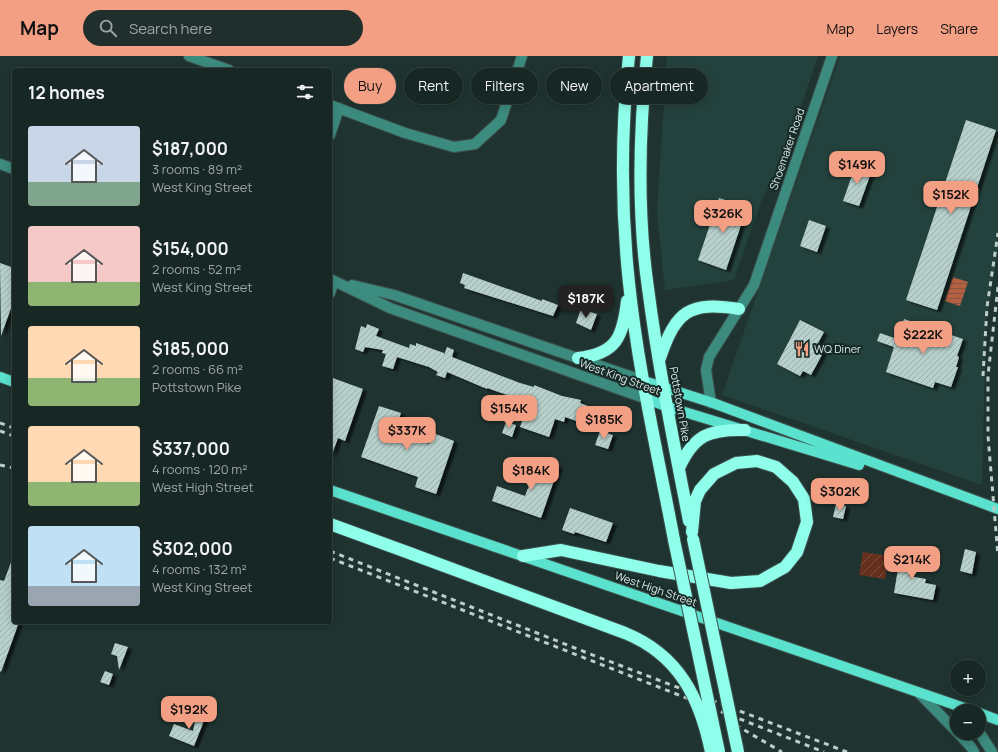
<!DOCTYPE html>
<meta charset="utf-8">
<style>
body{margin:0;font-family:Manrope,sans-serif;background:#202f2c;color:#f1f3f6;height:100vh;display:flex;flex-direction:column;font-size:15px;white-space:nowrap}
*{box-sizing:border-box;margin:0}
p{font-size:13px;color:#9ea5a6}
.icon{flex:none;width:22px;height:22px;fill:none;stroke:currentColor;stroke-width:2;stroke-linecap:round;stroke-linejoin:round}
.map{position:relative;flex:1;overflow:hidden}
.drawer{position:absolute;left:12px;top:12px;width:320px;height:556px;display:flex;flex-direction:column;background:#172724;border-radius:4px;box-shadow:0 2px 10px #0003,0 0 0 1px #364441}
.drawer>*{flex:none}
.hud{position:absolute;left:344px;top:12px;width:380px;height:36px;display:flex;gap:8px}
.tools{position:absolute;left:950px;top:604px;display:grid;gap:8px}
.tools a{display:grid;place-items:center;width:36px;height:36px;border-radius:50%;background:#172724;box-shadow:0 2px 10px #0003,0 0 0 1px #364441;font-size:20px}
.price{position:absolute;translate:-50% -34px;padding:0 9px;border-radius:8px;background:#f39f83;color:#111;font-size:13px;line-height:26px;filter:drop-shadow(0 1px 2px #0008)}
.price::after{content:'';position:absolute;left:50%;top:24px;width:12px;height:9px;margin-left:-6px;background:inherit;clip-path:polygon(0 0,100% 0,50% 100%)}
.price.current{background:#222;color:#fff}
ul{padding:0;list-style:none}
li{display:flex;align-items:center;gap:12px;height:100px;padding:0 16px}
li span{display:grid;place-items:center;flex:none;width:112px;height:80px;border-radius:4px;color:#555}
li>.icon{margin-inline-start:auto}
span .icon{width:48px;height:48px;fill:#fffc;stroke-width:1}
li b{font-size:17px}
h2{display:flex;justify-content:space-between;align-items:center;height:48px;padding:0 16px;font-size:17px}
.tag{padding:0 14px;border-radius:18px;background:#172724;box-shadow:0 2px 10px #0003,0 0 0 1px #364441;font-size:14px;line-height:36px}
.tag.current{background:#f39f83;color:#111}
header{display:flex;align-items:center;gap:24px;box-sizing:border-box;height:56px;padding:0 20px;background:#f39f83;color:#111}
header strong{font-size:19px}
nav{display:flex;gap:22px;margin-inline-start:auto;font-size:14px}
.search{width:280px;height:36px;background:#202f2c;display:flex;align-items:center;gap:10px;box-sizing:border-box;padding:0 14px;border-radius:22px;color:#9ea5a6;font-size:15px}
.map>svg:first-child{display:block}
.built{fill:#24423d}
.garden{fill:url(#garden-furrows)}
.water{fill:url(#water-rules)}
.building{fill:url(#building-hatch);filter:url(#shadow)}
.lines{fill:none;stroke-linecap:round;stroke-linejoin:round}
.minor-casing{stroke:#3d514d;stroke-width:12}
.major-casing{stroke:#3d514d;stroke-width:12}
.highway-casing{stroke:#3d514d;stroke-width:14}
.minor{stroke:#3c8b7f;stroke-width:10}
.major{stroke:#5be2ce;stroke-width:10}
.highway{stroke:#8fffec;stroke-width:12}
.rail{stroke:#bfcdca;stroke-width:3;stroke-dasharray:5 5;stroke-linecap:butt}
.highway-bridge-casing{stroke:#3d514d;stroke-width:14;stroke-linecap:butt}
.highway-bridge{stroke:#8fffec;stroke-width:12}
.labels{text-anchor:middle;stroke-width:4;stroke-linejoin:round;paint-order:stroke}
.street-label{font-size:11px;fill:#ddeae7;stroke:#152a26}
.poi-label{font-size:11px;fill:#ddeae7;stroke:#152a26;text-anchor:start}
</style>
<header>
<strong>Map</strong>
<div class="search"><svg class="icon" aria-label="search" viewBox="0 0 24 24"><circle cx="10" cy="10" r="6"/><path d="M15 15l6 6"/></svg>Search here</div>
<nav><a>Map</a><a>Layers</a><a>Share</a></nav>
</header>
<div class="map">
<svg width="998" height="696" viewBox="0 0 998 696">
<defs>
<pattern id="garden-furrows" width="10" height="10" patternUnits="userSpaceOnUse"><rect width="10" height="10" fill="#66301d"/><path d="M-1 1l2-2M0 10L10 0M9 11l2-2" fill="none" stroke="#7b4e3e"/></pattern>
<pattern id="water-rules" width="6" height="5" patternUnits="userSpaceOnUse"><rect width="6" height="5" fill="#b46042"/><path d="M0 2.5h6" fill="none" stroke="#865643"/></pattern>
<pattern id="building-hatch" width="6" height="6" patternUnits="userSpaceOnUse"><rect width="6" height="6" fill="#b7d0cb"/><path d="M-1 1l2-2M0 6l6-6M5 7l2-2" fill="none" stroke="#9aaeaa"/></pattern>
<filter id="shadow"><feDropShadow dx="4" dy="2.5" stdDeviation="1" flood-color="#0009"/></filter>
</defs>
<rect width="100%" height="100%" fill="#1f3430"/>
<path class="built" d="M667 0H818L779 114 762 143 734 224 665 234 657 155Z
M840 0H998V192L986 266 982 429 722 339Z"/>
<path class="garden" d="M863 496 889 500 885 523 859 519Z"/>
<path class="water" d="M953 221 968 226 960 250 945 245Z"/>
<path class="building" d="M966 64 996 74 937 254 906 244Z
M856 108 872 114 859 150 843 145Z
M719 142 747 151 726 214 698 204Z
M809 164 826 170 817 196 800 190Z
M0 207 14 212V244L1 280Z
M463 217 542 245V243L558 249 553 260 464 232 465 229 460 227Z
M581 253 597 258 591 274 576 267Z
M904 263 963 283 957 300 959 301 956 311H958L951 331 935 326 933 332 886 316 894 291 877 285 880 277 897 283Z
M800 264 824 276 816 291 824 295 811 319 803 315 800 320 777 308Z
M367 268 379 273 376 280 409 292 410 288 416 290V287L444 297V299L447 291 454 294 452 301 520 327 534 331V329L562 340 581 344 580 347 601 355 596 372 565 361 564 366 555 363 549 381 520 371 528 348 515 343 516 342 487 332V333L447 316 445 322 436 319 438 316 429 311 397 301 393 313 382 310 386 298 382 297 383 294 365 291 363 296 355 293 361 270 366 272Z
M330 321 363 333 345 385 338 382 331 401Z
M379 350 401 357 394 376 429 388 433 377 454 385 436 438 415 431 418 421 361 401Z
M506 366 516 369 512 381 502 377Z
M600 375 613 379 608 393 595 389Z
M539 403 559 410 541 462 492 445 497 430 525 440Z
M836 448 846 450 843 463 833 461Z
M570 452 613 467 606 486 575 476 574 478 562 474Z
M965 493 976 496 972 518 960 515Z
M901 494 914 496 909 520 926 523 925 527 936 529 933 544 894 537Z
M13 501 14 566H19L1 616 0 615V524L4 525Z
M115 587 128 591 119 614 117 600 111 598Z
M105 615 113 618 109 629 100 626Z
M197 655 207 657 194 690 169 680 174 668 193 675Z"/>
<g class="lines">
<defs>
<path id="minor" d="M189 0 229 14
M330 49 405 77 454 91 475 88 501 64 522 0
M330 79 339 52
M0 108 14 113
M330 223 390 252 647 343
M352 229 394 239 644 325
M330 237 334 225
M711 347 706 314 709 301 754 229 832 0
M918 636 957 676
M979 676 992 696
M958 677 971 691 974 696"/>
<path id="major" d="M0 321 14 326
M644 325 713 347 998 453
M647 343 668 351 859 409
M330 434 973 655
M979 657 998 664"/>
<path id="highway" d="M629 0C621 75 621 153 629 227 638 314 658 399 674 484
M647 0C639 77 637 156 648 232 658 310 674 388 689 465
M578 302C617 298 623 280 627 245
M660 302C676 255 689 245 739 253
M679 412C694 379 709 373 745 374
M330 468 412 498
M523 500 561 494 659 515 731 527 760 525 785 511 797 496 807 466 804 443 793 426 776 411 757 405 736 407 714 418 700 434 695 445 692 476"/>
</defs>
<use href="#minor" class="minor-casing"/>
<use href="#major" class="major-casing"/>
<use href="#highway" class="highway-casing"/>
<use href="#minor" class="minor"/>
<use href="#major" class="major"/>
<use href="#highway" class="highway"/>
<path class="rail" d="M998 231 988 319V380L998 500
M983 320 987 251 998 177
M0 367 14 372
M0 375 14 380
M0 409 14 412
M330 495 585 596 847 696
M330 502 824 696
M727 664 782 696"/>
<defs>
<path id="highway-bridge" d="M693 483 738 696
M674 484 719 696
M412 498 625 577C679 599 700 642 711 696"/>
</defs>
<use href="#highway-bridge" class="highway-bridge-casing"/>
<use href="#highway-bridge" class="highway-bridge"/>
</g>
<defs>
<symbol id="restaurant-bare" viewBox="-9 -9 18 18"><path d="M-5-6h1v4h1v-4h1v4h1v-4h1v5L-1.5 .5V6h-2V.5L-5-1ZM5-6V6H3V1.5H1.5Q1.5-4 5-6Z" fill="#f39f83" stroke="#152a26" stroke-width="2.5" paint-order="stroke"/></symbol>
</defs>
<g fill-rule="evenodd">
<use href="#restaurant-bare" x="791" y="282" width="22" height="22"/>
</g>
<g class="labels">
<g class="street-label">
<text transform="translate(787 93) rotate(-71)" y="4">Shoemaker Road</text>
<text transform="translate(620 321) rotate(20)" y="4">West King Street</text>
<text transform="translate(680 348) rotate(80)" y="4">Pottstown Pike</text>
<text transform="translate(656 533) rotate(19)" y="4">West High Street</text>
</g>
<g class="poi-label">
<text x="814" y="297">WQ Diner</text>
</g>
</g>
</svg>
<div class="tools">
<a>+</a>
<a>−</a>
</div>
<b class="price" style="left:857px;top:129px">$149K</b>
<b class="price" style="left:951px;top:159px">$152K</b>
<b class="price" style="left:723px;top:178px">$326K</b>
<b class="price current" style="left:586px;top:263px">$187K</b>
<b class="price" style="left:923px;top:299px">$222K</b>
<b class="price" style="left:509px;top:373px">$154K</b>
<b class="price" style="left:604px;top:384px">$185K</b>
<b class="price" style="left:407px;top:395px">$337K</b>
<b class="price" style="left:531px;top:435px">$184K</b>
<b class="price" style="left:840px;top:456px">$302K</b>
<b class="price" style="left:912px;top:524px">$214K</b>
<b class="price" style="left:189px;top:674px">$192K</b>
<div class="hud">
<a class="tag current">Buy</a>
<a class="tag">Rent</a>
<a class="tag">Filters</a>
<a class="tag">New</a>
<a class="tag">Apartment</a>
</div>
<section class="drawer">
<h2>12 homes<svg class="icon" aria-label="filters" viewBox="0 0 24 24"><path d="M4 7h16M4 17h16"/><circle cx="9" cy="7" r="2"/><circle cx="15" cy="17" r="2"/></svg></h2>
<ul>
<li><span style="background:linear-gradient(#c9d6e8 70%,#7fa58c 0)"><svg class="icon" aria-label="home" viewBox="0 0 24 24"><path d="M3 11l9-7 9 7M6 9v11h12V9"/></svg></span><div><b>$187,000</b><p>3 rooms · 89 m²</p><p>West King Street</p></div></li>
<li><span style="background:linear-gradient(#f6c9c9 70%,#8fb573 0)"><svg class="icon" aria-label="home" viewBox="0 0 24 24"><path d="M3 11l9-7 9 7M6 9v11h12V9"/></svg></span><div><b>$154,000</b><p>2 rooms · 52 m²</p><p>West King Street</p></div></li>
<li><span style="background:linear-gradient(#ffd9b3 65%,#8fb573 0)"><svg class="icon" aria-label="home" viewBox="0 0 24 24"><path d="M3 11l9-7 9 7M6 9v11h12V9"/></svg></span><div><b>$185,000</b><p>2 rooms · 66 m²</p><p>Pottstown Pike</p></div></li>
<li><span style="background:linear-gradient(#ffd9b3 70%,#8fb573 0)"><svg class="icon" aria-label="home" viewBox="0 0 24 24"><path d="M3 11l9-7 9 7M6 9v11h12V9"/></svg></span><div><b>$337,000</b><p>4 rooms · 120 m²</p><p>West High Street</p></div></li>
<li><span style="background:linear-gradient(#bfe0f5 75%,#9aa5b1 0)"><svg class="icon" aria-label="home" viewBox="0 0 24 24"><path d="M3 11l9-7 9 7M6 9v11h12V9"/></svg></span><div><b>$302,000</b><p>4 rooms · 132 m²</p><p>West King Street</p></div></li>
</ul>
</section>
</div>
